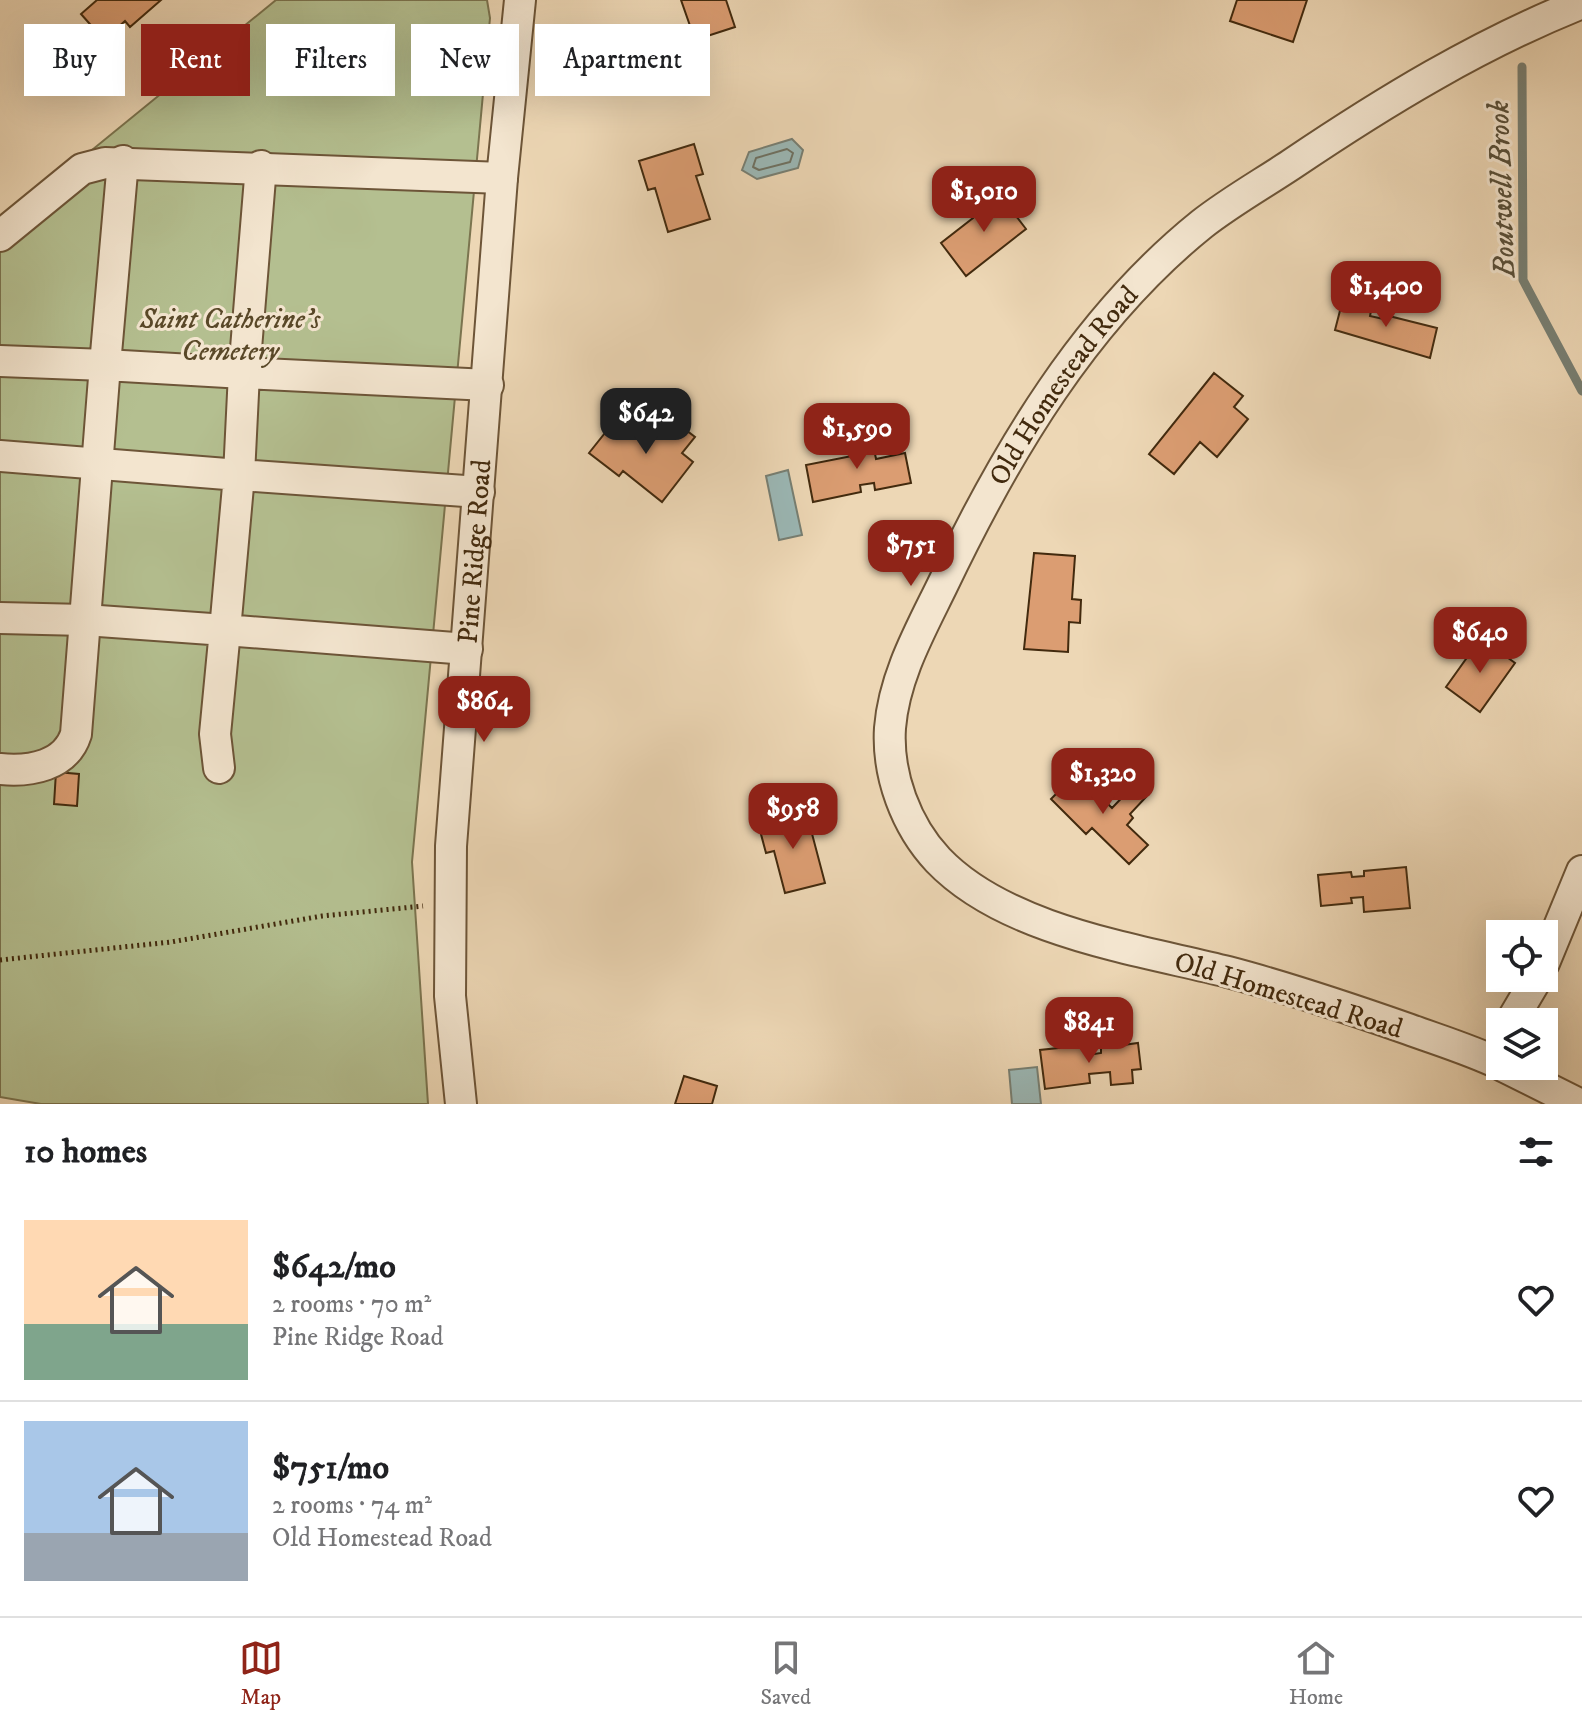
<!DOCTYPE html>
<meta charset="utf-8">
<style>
body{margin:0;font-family:"IM FELL DW Pica",serif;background:#f6f6f6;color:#202124;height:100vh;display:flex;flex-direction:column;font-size:30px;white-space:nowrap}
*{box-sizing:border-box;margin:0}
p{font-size:26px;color:#757577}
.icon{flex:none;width:44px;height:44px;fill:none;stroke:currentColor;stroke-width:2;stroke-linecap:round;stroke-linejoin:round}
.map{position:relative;height:1104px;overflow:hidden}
.sheet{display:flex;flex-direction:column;background:#fff;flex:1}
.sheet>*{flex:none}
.banner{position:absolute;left:24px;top:24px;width:800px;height:72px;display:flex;gap:16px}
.fabs{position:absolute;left:1486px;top:920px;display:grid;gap:16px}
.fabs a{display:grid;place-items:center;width:72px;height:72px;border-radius:0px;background:#fff;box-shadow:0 8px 32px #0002;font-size:40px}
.price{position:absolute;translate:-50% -68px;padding:0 18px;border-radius:16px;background:#8f2418;color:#fff;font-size:26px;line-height:52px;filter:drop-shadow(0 2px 4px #0008)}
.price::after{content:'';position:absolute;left:50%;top:48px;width:24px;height:18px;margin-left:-12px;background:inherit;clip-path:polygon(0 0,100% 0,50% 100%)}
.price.current{background:#222;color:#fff}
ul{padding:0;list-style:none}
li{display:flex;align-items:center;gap:24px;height:200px;padding:0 24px}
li+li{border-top:2px solid #e0e0e0}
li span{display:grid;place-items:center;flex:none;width:224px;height:160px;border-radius:0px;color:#555}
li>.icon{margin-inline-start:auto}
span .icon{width:96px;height:96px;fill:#fffc;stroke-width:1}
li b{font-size:34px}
h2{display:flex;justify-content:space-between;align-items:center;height:96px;padding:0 24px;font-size:34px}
.pill{padding:0 28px;border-radius:0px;background:#fff;box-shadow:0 8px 32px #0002;font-size:28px;line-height:72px}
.pill.current{background:#8f2418;color:#fff}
.tab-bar{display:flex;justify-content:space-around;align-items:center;height:112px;border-top:2px solid #e0e0e0;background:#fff;font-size:22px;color:#757577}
.tab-bar a{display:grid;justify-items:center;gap:4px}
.tab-bar .current{color:#8f2418}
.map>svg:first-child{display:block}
.green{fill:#b4bf90;stroke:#7b744f;stroke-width:2}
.water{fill:#9bb8b6;stroke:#777f73;stroke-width:2}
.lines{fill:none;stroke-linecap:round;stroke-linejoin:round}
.shore{stroke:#6e7162;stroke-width:2}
.stream{stroke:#777f73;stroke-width:9}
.building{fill:#db9d72;stroke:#422a0e;stroke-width:2}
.minor-casing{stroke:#6d5538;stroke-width:34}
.path{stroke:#422a0e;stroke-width:5;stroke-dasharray:2 4;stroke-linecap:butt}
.minor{stroke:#f3e5cf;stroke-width:30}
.labels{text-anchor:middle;stroke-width:6;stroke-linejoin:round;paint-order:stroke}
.park-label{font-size:28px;font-style:italic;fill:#594828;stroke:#f3e5cf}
.street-label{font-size:28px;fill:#422a0e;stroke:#f3e5cf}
.water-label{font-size:30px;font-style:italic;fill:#584e38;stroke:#f3e5cf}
</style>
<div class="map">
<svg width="1582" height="1104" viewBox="0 0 1582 1104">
<rect width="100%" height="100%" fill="#edd7b5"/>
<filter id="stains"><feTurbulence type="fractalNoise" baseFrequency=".0025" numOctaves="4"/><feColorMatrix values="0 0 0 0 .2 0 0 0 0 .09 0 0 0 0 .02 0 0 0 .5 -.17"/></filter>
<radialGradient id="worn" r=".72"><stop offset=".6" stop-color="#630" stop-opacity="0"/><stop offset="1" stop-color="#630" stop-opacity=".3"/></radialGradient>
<path class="green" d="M276 0H487L490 18 412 862 428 1104H41L0 1097V225Z"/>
<path class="water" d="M792 139 803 150 798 168 757 179 742 170 749 152Z
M788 470 802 535 779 540 766 476Z
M1037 1067 1041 1104H1012L1009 1070Z"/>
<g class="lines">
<path class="shore" d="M787 149 793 153 790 162 759 170 753 167 756 158Z"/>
<path class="stream" d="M1522 67 1523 280 1582 391"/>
</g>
<path class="building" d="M97 0H161L130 27 125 21 104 40 81 14Z
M681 0H726L735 27 695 40Z
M1237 0H1307L1293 42 1230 21Z
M694 144 703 174 696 176 710 219 668 232 655 188 648 190 639 161Z
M997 191 1026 229 966 276 941 243 973 218 969 212Z
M1343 299 1372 306 1370 316 1388 320 1389 316 1437 328 1430 358 1335 330Z
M1214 373 1243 396 1234 407 1248 419 1217 457 1200 442 1174 474 1149 454Z
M639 418 662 437 674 421 695 437 682 453 693 462 662 502 623 471 619 476 589 453 613 423 626 434Z
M871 433 876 459 905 453 911 483 875 490 874 483 860 485 861 492 813 502 806 465 852 456 848 437Z
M1034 553 1075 556 1072 599 1081 600 1080 623 1069 622 1068 652 1024 649Z
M1481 638 1515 663 1480 712 1446 687Z
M56 772 79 774 77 806 54 804Z
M1077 773 1112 808 1134 785 1146 797 1130 814 1133 818 1127 825 1148 845 1129 864 1092 828 1086 834 1051 799Z
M806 811 825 883 785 893 774 851 766 853 758 823Z
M1406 867 1410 908 1364 912 1363 897 1351 898 1352 903 1321 906 1318 875 1351 872 1352 877 1364 876V871Z
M1138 1043 1141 1069 1132 1070 1133 1083 1111 1085 1110 1072 1089 1074 1090 1083 1045 1089 1040 1050 1086 1045 1087 1055 1101 1053V1048Z
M684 1076 717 1086 712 1104H675Z"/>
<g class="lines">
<defs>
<g id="minor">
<path d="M0 236 82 169 105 163 502 178"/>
<path d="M0 361 105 365 123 161"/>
<path d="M0 456 239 475 225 630 467 649"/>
<path d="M479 492 239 475 244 373 488 385"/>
<path d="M0 618 85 620 225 630 215 734 219 768"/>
<path d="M0 769C30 772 66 766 76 734L105 365 244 373 261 166"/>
<path d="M1544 963 1582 871"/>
<path d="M1511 1022 1537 978"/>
<path id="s1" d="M1500 1064C1471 1050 1438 1040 1408 1029 1348 1008 1289 988 1228 972 1136 949 1006 931 938 860 906 826 887 775 890 728 894 677 920 631 942 586 1006 452 1085 318 1202 224 1230 202 1262 184 1292 164 1384 102 1479 44 1582 3"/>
<path d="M1503 1066 1579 1104"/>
<path id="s2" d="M461 1104 450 996 451 846 502 178 520 0"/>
</g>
</defs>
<use href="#minor" class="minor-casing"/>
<path class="path" d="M0 960 171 942 322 916 423 906"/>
<use href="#minor" class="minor"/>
</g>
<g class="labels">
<g class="park-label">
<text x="230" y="328">Saint Catherine's<tspan x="230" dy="32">Cemetery</tspan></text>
</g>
<g class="street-label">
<text dy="10" stroke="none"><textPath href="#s1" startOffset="1134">Old Homestead Road</textPath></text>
<text dy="10" stroke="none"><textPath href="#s2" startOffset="554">Pine Ridge Road</textPath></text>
<text transform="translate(1289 994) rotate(17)" y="10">Old Homestead Road</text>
</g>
<g class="water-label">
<text transform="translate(1501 189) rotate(-92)" y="10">Boutwell Brook</text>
</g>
</g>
<rect width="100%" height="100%" filter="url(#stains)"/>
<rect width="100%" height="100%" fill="url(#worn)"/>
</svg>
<div class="fabs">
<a><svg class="icon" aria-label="locate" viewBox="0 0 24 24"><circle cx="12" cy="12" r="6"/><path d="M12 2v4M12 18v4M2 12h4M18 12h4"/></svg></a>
<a><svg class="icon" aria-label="layers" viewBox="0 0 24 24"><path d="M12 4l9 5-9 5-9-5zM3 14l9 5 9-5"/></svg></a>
</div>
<b class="price" style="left:984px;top:234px">$1,010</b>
<b class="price" style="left:1386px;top:329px">$1,400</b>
<b class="price current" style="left:646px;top:456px">$642</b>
<b class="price" style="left:857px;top:471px">$1,590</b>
<b class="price" style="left:911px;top:588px">$751</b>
<b class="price" style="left:1480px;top:675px">$640</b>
<b class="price" style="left:484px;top:744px">$864</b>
<b class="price" style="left:1103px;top:816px">$1,320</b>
<b class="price" style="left:793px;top:851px">$958</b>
<b class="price" style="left:1089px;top:1065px">$841</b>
<div class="banner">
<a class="pill">Buy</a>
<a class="pill current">Rent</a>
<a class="pill">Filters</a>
<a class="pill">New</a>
<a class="pill">Apartment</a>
</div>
</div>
<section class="sheet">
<h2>10 homes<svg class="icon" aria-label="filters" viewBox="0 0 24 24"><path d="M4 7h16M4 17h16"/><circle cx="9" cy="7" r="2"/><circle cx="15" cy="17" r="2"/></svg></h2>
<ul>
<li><span style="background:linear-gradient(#ffd9b3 65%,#7fa58c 0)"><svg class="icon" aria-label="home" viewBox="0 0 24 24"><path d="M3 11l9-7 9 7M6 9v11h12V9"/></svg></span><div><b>$642/mo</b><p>2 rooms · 70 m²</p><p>Pine Ridge Road</p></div><svg class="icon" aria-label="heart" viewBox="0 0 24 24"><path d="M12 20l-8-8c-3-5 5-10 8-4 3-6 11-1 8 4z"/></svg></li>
<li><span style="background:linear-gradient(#a9c7e8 70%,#9aa5b1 0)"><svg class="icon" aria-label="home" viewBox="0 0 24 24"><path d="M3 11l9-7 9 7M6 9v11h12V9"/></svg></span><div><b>$751/mo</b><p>2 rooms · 74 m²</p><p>Old Homestead Road</p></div><svg class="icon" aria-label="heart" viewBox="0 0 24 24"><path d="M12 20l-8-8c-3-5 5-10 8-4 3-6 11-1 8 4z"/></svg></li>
</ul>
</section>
<nav class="tab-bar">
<a class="current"><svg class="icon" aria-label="map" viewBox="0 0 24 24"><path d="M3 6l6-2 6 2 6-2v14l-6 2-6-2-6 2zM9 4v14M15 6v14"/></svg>Map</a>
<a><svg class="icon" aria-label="saved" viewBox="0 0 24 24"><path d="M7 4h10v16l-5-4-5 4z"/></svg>Saved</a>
<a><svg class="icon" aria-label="home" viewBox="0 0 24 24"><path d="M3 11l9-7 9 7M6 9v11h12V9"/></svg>Home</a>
</nav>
